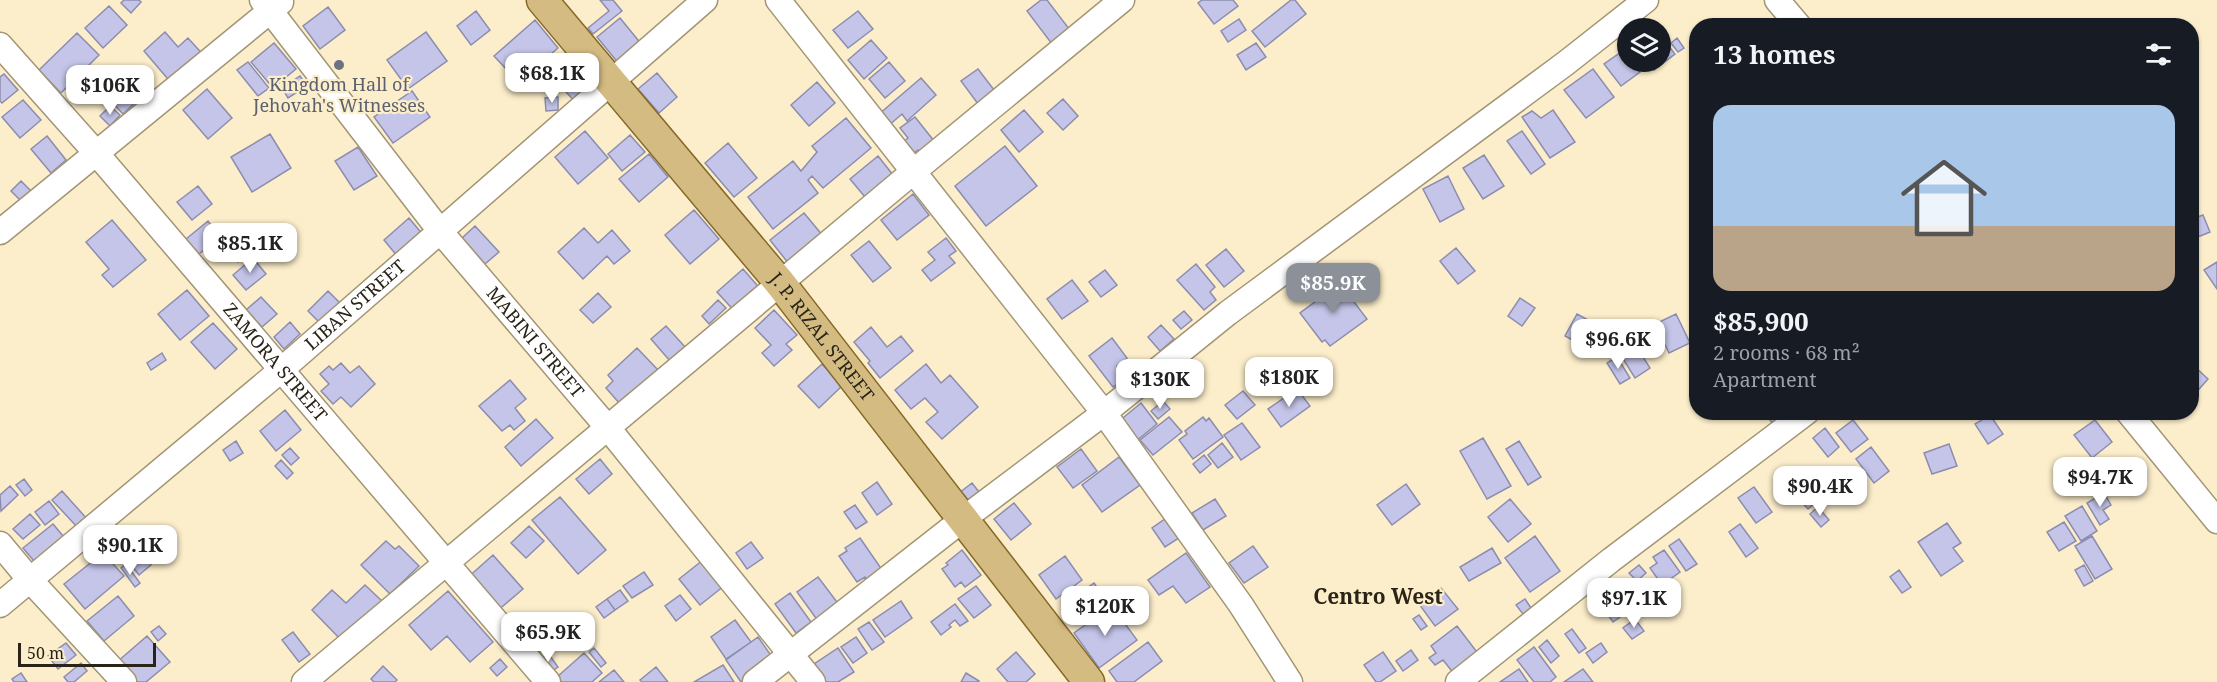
<!DOCTYPE html>
<meta charset="utf-8">
<style>
body{margin:0;font-family:"Noto Serif",serif;background:#20242c;color:#f1f3f6;height:100vh;display:flex;flex-direction:column;font-size:22px;white-space:nowrap}
*{box-sizing:border-box;margin:0}
p{font-size:20px;color:#9ea1a6}
.icon{flex:none;width:33px;height:33px;fill:none;stroke:currentColor;stroke-width:2;stroke-linecap:round;stroke-linejoin:round}
.map{position:relative;flex:1;overflow:hidden}
.panel{position:absolute;left:1689px;top:18px;width:510px;height:402px;display:flex;flex-direction:column;background:#171b24;border-radius:24px;box-shadow:0 2px 4px #0004}
.panel>*{flex:none}
.controls{position:absolute;left:1617px;top:18px;display:grid;gap:12px}
.controls a{display:grid;place-items:center;width:54px;height:54px;border-radius:50%;background:#171b24;box-shadow:0 2px 4px #0004;font-size:30px}
.scale{position:absolute;left:18px;bottom:15px;width:138px;box-sizing:border-box;padding-left:6px;border:3px solid #292417;border-top:0;font-size:16px;line-height:21px;white-space:nowrap;color:#292417;-webkit-text-stroke:4px #fceecb;paint-order:stroke}
.price{position:absolute;translate:-50% -51px;padding:0 14px;border-radius:12px;background:#fff;color:#222;font-size:20px;line-height:39px;filter:drop-shadow(0 2px 3px #0008)}
.price::after{content:'';position:absolute;left:50%;top:36px;width:18px;height:14px;margin-left:-9px;background:inherit;clip-path:polygon(0 0,100% 0,50% 100%)}
.price.selected{background:#8c9099;color:#fff}
ul{padding:0;list-style:none}
li{display:grid;align-content:center;gap:12px;height:318px;padding:0 24px}
li span{display:grid;place-items:center;height:186px;border-radius:18px;color:#555}
li>.icon{margin-inline-start:auto}
span .icon{width:108px;height:108px;fill:#fffc;stroke-width:1}
li b{font-size:26px}
h2{display:flex;justify-content:space-between;align-items:center;height:72px;padding:0 24px;font-size:26px}
.map>svg:first-child{display:block}
.building{fill:#c4c5e8;stroke:#8c8dae;stroke-width:1.5}
.lines{fill:none;stroke-linecap:round;stroke-linejoin:round}
.minor-casing{stroke:#a29574;stroke-width:27}
.major-casing{stroke:#856827;stroke-width:33}
.minor{stroke:#fff;stroke-width:24}
.major{stroke:#d4bb82;stroke-width:30}
.worship-dot{fill:#6b7280;stroke:#fceecb;stroke-width:2}
.labels{text-anchor:middle;stroke-width:4.5;stroke-linejoin:round;paint-order:stroke}
.worship-label{font-size:18px;fill:#5b616d;stroke:#fceecb}
.street-label{font-size:18px;fill:#292417;stroke:#fceecb}
.quarter-label{font-size:21px;font-weight:bold;fill:#292417;stroke:#fceecb}
</style>
<div class="map">
<svg width="2217" height="682" viewBox="0 0 2217 682">
<rect width="100%" height="100%" fill="#fceecb"/>
<path class="building" d="M124 0H139L141 2 131 13 121 3Z
M600 0H613L622 11 593 34 588 28 609 11Z
M1041 0H1047L1073 34 1055 48 1027 11Z
M1202 0H1233L1238 6 1214 24 1198 3Z
M1291 0H1295L1306 14 1265 47 1252 31Z
M109 6 127 25 103 48 85 28Z
M328 7 345 30 320 49 303 26Z
M476 11 490 30 471 45 457 26Z
M858 11 873 29 848 48 833 30Z
M620 18 642 45 619 64 597 37Z
M1239 19 1246 30 1228 42 1221 31Z
M535 20 558 48 529 73 520 63 509 72 494 56Z
M165 32 178 47 188 38 206 58 173 85 144 51Z
M426 32 447 61 408 89 387 60Z
M77 33 99 55 61 93 39 70Z
M1660 35 1675 54 1654 70 1647 62H1660Z
M1677 38 1684 48 1678 52 1671 43Z
M871 40 887 58 864 79 848 60Z
M274 43 296 69 273 88 251 62Z
M1256 43 1266 57 1246 70 1237 55Z
M1624 50 1628 55V62H1633L1640 72 1621 86 1604 64Z
M248 62 269 88 258 96 237 70Z
M889 62 905 81 885 98 869 79Z
M572 63 597 90 579 106 554 79Z
M978 69 998 95 981 108 961 81Z
M1593 69 1614 97 1586 118 1564 90Z
M657 73 677 97 659 113 638 89Z
M4 74 18 90 2 103 0 101V77Z
M136 76 149 89 123 114 103 93 120 77 127 84Z
M300 76 307 86 288 98 282 88Z
M921 78 936 95 907 121 902 114 888 126 878 115Z
M817 82 835 103 809 126 791 105Z
M207 89 232 118 208 139 183 110Z
M412 91 430 117 393 143 374 117Z
M558 97V110L546 111 545 98Z
M1063 99 1078 116 1063 130 1047 113Z
M23 100 41 120 20 138 2 117Z
M110 106 120 115 110 126 100 116Z
M1024 110 1043 132 1019 152 1001 130Z
M1553 110 1575 142 1550 158 1522 117 1532 111 1541 118Z
M915 117 938 146 924 157 918 150 911 155 902 143 908 138 900 128Z
M846 118 871 148 823 188 812 176 808 180 818 193 773 229 748 197 793 161 801 171 817 152 812 146Z
M585 131 608 158 578 184 555 157Z
M1522 131 1545 164 1531 174 1507 141Z
M270 134 291 168 252 192 231 157Z
M630 135 645 152 622 171 608 154Z
M47 136 66 160 51 173 31 149Z
M728 143 757 178 734 197 705 163Z
M1005 146 1037 186 986 226 955 186Z
M358 147 377 176 354 190 335 161Z
M649 154 668 177 639 202 619 179Z
M1484 155 1504 186 1483 199 1463 168Z
M878 156 897 180 870 203 850 179Z
M1448 176 1464 209 1440 222 1423 189Z
M21 181 31 191 21 201 11 191Z
M198 186 212 204 192 220 177 202Z
M913 194 929 215 897 240 881 220Z
M694 210 719 239 690 264 665 235Z
M804 213 823 236 789 264 770 240Z
M2203 215 2210 232 2193 239 2192 219Z
M409 218 423 235 398 257 384 240Z
M112 220 146 260 113 287 102 275 109 269 86 242Z
M208 221 220 237 199 254 186 239Z
M475 226 499 252 485 264 462 238Z
M584 228 598 243 612 230 630 251 614 264 607 256 583 279 558 252Z
M276 234H288L289 247H277Z
M946 238 956 251 949 256 955 263 931 281 922 270 935 260 928 252Z
M869 241 891 268 873 282 851 255Z
M241 243 248 251 238 262 230 254Z
M1456 248 1475 271 1458 284 1440 261Z
M1226 249 1244 271 1224 287 1206 265Z
M253 258 266 274 246 290 233 275Z
M2217 262V289L2204 270Z
M1196 264 1215 287 1210 292 1216 300 1204 310 1177 280Z
M743 269 763 292 738 315 717 292Z
M1105 270 1117 285 1101 297 1089 282Z
M1336 278 1367 319 1330 346 1325 340 1322 342 1300 313 1320 298 1316 293Z
M1072 280 1088 301 1062 319 1047 299Z
M187 290 209 316 180 340 158 314Z
M328 291 343 306 323 326 308 311Z
M598 293 611 307 593 323 580 310Z
M261 297 277 314 262 327 246 310Z
M1520 298 1535 308 1522 326 1508 316Z
M718 300 726 308 709 324 702 316Z
M774 310 797 335 786 344 792 350 774 366 762 353 771 345 755 328Z
M1184 311 1192 320 1181 329 1173 320Z
M1577 314 1590 321 1578 343 1565 336Z
M1676 314 1690 343 1669 353 1655 324Z
M290 322 300 334 284 349 274 337Z
M213 323 237 349 215 369 191 342Z
M1161 325 1174 339 1160 351 1148 337Z
M666 326 685 347 670 361 651 339Z
M871 327 887 347 901 336 913 351 880 378 868 363 870 361 854 342Z
M1112 338 1127 358 1117 366 1126 378 1113 387 1089 356Z
M1635 344 1650 368 1635 378 1620 354Z
M637 348 658 370 620 404 606 388 613 381 608 375Z
M162 353 166 360 151 370 147 363Z
M1617 357 1630 378 1620 384 1607 363Z
M341 363 350 373 359 366 375 384 351 407 341 397 333 404 321 391 329 384 320 374 329 366 333 370Z
M822 364 842 386 819 408 798 386Z
M926 364 941 383 950 375 978 407 942 439 926 422 938 412 925 398 911 409 895 390Z
M2192 364 2208 379 2192 397Z
M510 380 526 399 515 408 525 421 514 430 510 425 502 431 479 406Z
M1297 389 1310 406 1281 427 1268 409Z
M1243 391 1255 405 1237 419 1225 405Z
M1163 401 1170 409 1158 419 1151 411Z
M1141 403 1157 424 1135 442 1118 422Z
M285 410 301 430 276 451 260 431Z
M1765 412H1774L1779 419 1772 423Z
M1990 415 2003 434 1988 444 1975 424Z
M1169 417 1182 432 1153 455 1140 440Z
M1203 417 1206 421 1209 418 1223 437 1193 459 1179 440 1187 434 1185 431Z
M536 419 553 438 521 466 505 447Z
M1853 420 1868 439 1851 452 1836 433Z
M2095 420 2112 442 2092 458 2074 435Z
M1242 423 1260 447 1241 460 1224 435Z
M1825 428 1839 447 1828 457 1813 438Z
M1483 438 1511 486 1487 499 1460 451Z
M236 441 243 453 230 461 223 450Z
M1519 441 1541 477 1528 485 1506 449Z
M1222 443 1233 457 1218 468 1208 455Z
M1949 444 1957 466 1932 474 1924 453Z
M1871 447 1889 471 1874 483 1856 459Z
M290 448 299 458 291 465 282 455Z
M1081 449 1097 471 1073 488 1057 467Z
M1204 455 1211 464 1200 473 1193 464Z
M1119 457 1140 485 1102 512 1082 485Z
M600 459 612 474 589 494 576 479Z
M281 460 293 473 287 479 275 466Z
M24 479 32 490 25 496 16 485Z
M877 482 892 504 877 515 862 493Z
M972 483 983 497 971 507 959 493Z
M1406 484 1420 504 1392 525 1377 505Z
M10 486 18 495 1 511 0 495Z
M1754 487 1772 512 1756 523 1738 498Z
M62 491 88 520 79 529 52 500Z
M1808 493 1816 502 1808 509 1800 500Z
M2104 493 2111 505 2103 510 2109 519 2100 525 2087 503Z
M560 497 606 550 578 574 532 520Z
M1215 499 1226 516 1203 530 1192 513Z
M1510 499 1531 524 1508 542 1488 517Z
M49 501 59 514 45 525 35 512Z
M1014 503 1031 524 1011 540 994 519Z
M855 505 867 522 856 529 844 512Z
M2082 506 2097 531 2081 541 2065 516Z
M1818 507 1829 520 1821 527 1810 514Z
M30 514 40 525 23 539 13 529Z
M1172 514 1185 534 1165 547 1152 528Z
M2064 522 2076 541 2059 551 2047 532Z
M1947 523 1961 543 1953 548 1963 561 1941 576 1918 542Z
M53 524 68 542 39 567 23 548Z
M1740 524 1758 548 1746 557 1729 532Z
M529 526 544 541 526 558 511 543Z
M1535 536 1560 571 1530 592 1505 558Z
M2092 536 2112 569 2095 579 2075 546Z
M860 538 887 577 872 587 865 577 857 582 839 556 847 551 845 548Z
M1679 539 1697 564 1686 571 1669 546Z
M386 541 395 549 399 546 419 566 390 594 361 565Z
M751 542 763 558 747 569 736 553Z
M1253 546 1268 567 1244 583 1229 563Z
M1492 548 1501 563 1469 581 1460 567Z
M962 550 981 575 965 587 961 582 955 587 942 569 948 565 946 563Z
M1664 550 1680 572 1662 585 1650 568 1657 563 1653 557Z
M103 553 124 576 85 609 64 584Z
M1186 553 1210 587 1186 603 1173 586 1159 595 1148 580Z
M493 555 523 589 496 612 466 579Z
M144 556 151 565 139 575 132 566Z
M1065 556 1082 580 1056 599 1039 575Z
M703 560 724 586 700 605 679 579Z
M126 564 140 583 135 587 121 568Z
M1639 565 1646 573 1637 581 1629 573Z
M2084 565 2093 581 2084 586 2075 570Z
M1899 570 1911 587 1902 593 1890 577Z
M644 572 653 585 632 598 623 586Z
M818 577 840 606 818 621 797 592Z
M1094 583 1106 601 1083 617 1071 599Z
M365 585 383 602 343 642 312 610 332 590 346 603Z
M976 586 991 605 974 618 958 599Z
M1441 588 1458 609 1435 626 1419 604Z
M620 590 628 601 615 610 607 599Z
M1621 590 1634 607 1613 622 1601 605Z
M448 591 493 642 470 662 447 636 431 650 409 625Z
M790 593 811 622 796 633 775 604Z
M680 595 691 609 676 621 665 606Z
M118 596 134 616 104 641 87 621Z
M607 599 615 610 604 618 596 607Z
M1525 599 1531 608H1540L1530 623 1516 605Z
M901 601 912 618 885 637 873 620Z
M955 604 968 621 960 626 955 620 949 625 951 627 941 635 931 622Z
M1112 606 1137 640 1099 668 1074 633Z
M1419 615 1427 626 1421 630 1413 619Z
M1635 619 1644 631 1632 639 1623 628Z
M735 620 751 642 726 659 711 637Z
M869 622 884 642 872 650 858 629Z
M159 626 166 634 158 641 151 632Z
M1457 626 1480 656 1455 675 1443 660 1435 665 1429 658 1436 653 1431 646Z
M1572 629 1586 648 1579 653 1565 634Z
M293 632 310 654 299 662 282 640Z
M147 636 170 662 146 682H134L117 662Z
M758 637 777 664 751 682H741L726 660Z
M856 637 867 653 853 663 841 647Z
M1547 640 1559 656 1551 663 1539 647Z
M1148 642 1162 661 1134 682H1117L1109 671Z
M66 643 76 655 58 669 48 656Z
M1601 643 1607 652 1593 663 1586 653Z
M1534 647 1556 677 1550 682H1534L1517 660Z
M594 648 606 663 601 667 589 652Z
M838 648 854 672 838 682H826L814 664Z
M1411 650 1418 660 1403 671 1396 661Z
M1016 652 1035 674 1026 682H1008L997 669Z
M1383 652 1396 671 1380 682H1376L1364 665Z
M548 653 558 667 549 673 539 661Z
M584 653 602 673 592 682H561L557 677Z
M500 659 507 667 497 676 490 668Z
M81 663 87 671 74 682H68L64 677Z
M723 665 734 682H694Z
M383 666 397 680 395 682H374L371 679Z
M656 667 668 682H642L640 680Z
M1519 669 1528 682H1500Z
M1583 669 1593 682H1564Z
M614 670 624 682H599Z
M21 673 27 682H14L12 679Z
M966 673 979 681V682H961Z"/>
<g class="lines">
<defs>
<g id="minor">
<path id="s1" d="M262 0 440 231 608 428 813 682"/>
<path d="M778 0 1104 413 1241 605 1290 682"/>
<path d="M1777 0 1799 26"/>
<path id="s2" d="M0 45 97 154 548 682"/>
<path d="M0 232 281 2"/>
<path d="M2128 412 2217 521"/>
<path d="M0 544 30 580 124 682"/>
<path id="s3" d="M0 605 280 371 705 0"/>
<path d="M304 682 913 172 1122 0"/>
<path d="M755 682 962 520 1104 413 1228 313 1566 63 1646 0"/>
<path d="M1458 682 1611 560 1807 412"/>
</g>
<g id="major">
<path id="s4" d="M542 0 780 283 1089 682"/>
</g>
</defs>
<use href="#minor" class="minor-casing"/>
<use href="#major" class="major-casing"/>
<use href="#minor" class="minor"/>
<use href="#major" class="major"/>
</g>
<circle class="worship-dot" cx="339" cy="65" r="6"/>
<g class="labels">
<g class="worship-label">
<text x="339" y="91">Kingdom Hall of<tspan x="339" dy="21">Jehovah's Witnesses</tspan></text>
</g>
<g class="street-label">
<text dy="6" stroke="none"><textPath href="#s3" startOffset="465">LIBAN STREET</textPath></text>
<text dy="6" stroke="none"><textPath href="#s4" startOffset="438">J. P. RIZAL STREET</textPath></text>
<text dy="6" stroke="none"><textPath href="#s1" startOffset="438">MABINI STREET</textPath></text>
<text dy="6" stroke="none"><textPath href="#s2" startOffset="420">ZAMORA STREET</textPath></text>
</g>
<g class="quarter-label">
<text x="1378" y="604">Centro West</text>
</g>
</g>
</svg>
<div class="controls">
<a><svg class="icon" aria-label="layers" viewBox="0 0 24 24"><path d="M12 4l9 5-9 5-9-5zM3 14l9 5 9-5"/></svg></a>
</div>
<div class="scale">50 m</div>
<b class="price" style="left:552px;top:104px">$68.1K</b>
<b class="price" style="left:110px;top:116px">$106K</b>
<b class="price" style="left:250px;top:274px">$85.1K</b>
<b class="price selected" style="left:1333px;top:314px">$85.9K</b>
<b class="price" style="left:1618px;top:370px">$96.6K</b>
<b class="price" style="left:1289px;top:408px">$180K</b>
<b class="price" style="left:1160px;top:410px">$130K</b>
<b class="price" style="left:2100px;top:508px">$94.7K</b>
<b class="price" style="left:1820px;top:517px">$90.4K</b>
<b class="price" style="left:130px;top:576px">$90.1K</b>
<b class="price" style="left:1634px;top:629px">$97.1K</b>
<b class="price" style="left:1105px;top:637px">$120K</b>
<b class="price" style="left:548px;top:663px">$65.9K</b>
<section class="panel">
<h2>13 homes<svg class="icon" aria-label="filters" viewBox="0 0 24 24"><path d="M4 7h16M4 17h16"/><circle cx="9" cy="7" r="2"/><circle cx="15" cy="17" r="2"/></svg></h2>
<ul>
<li><span style="background:linear-gradient(#a9c7e8 65%,#b9a48a 0)"><svg class="icon" aria-label="home" viewBox="0 0 24 24"><path d="M3 11l9-7 9 7M6 9v11h12V9"/></svg></span><div><b>$85,900</b><p>2 rooms · 68 m²</p><p>Apartment</p></div></li>
</ul>
</section>
</div>
